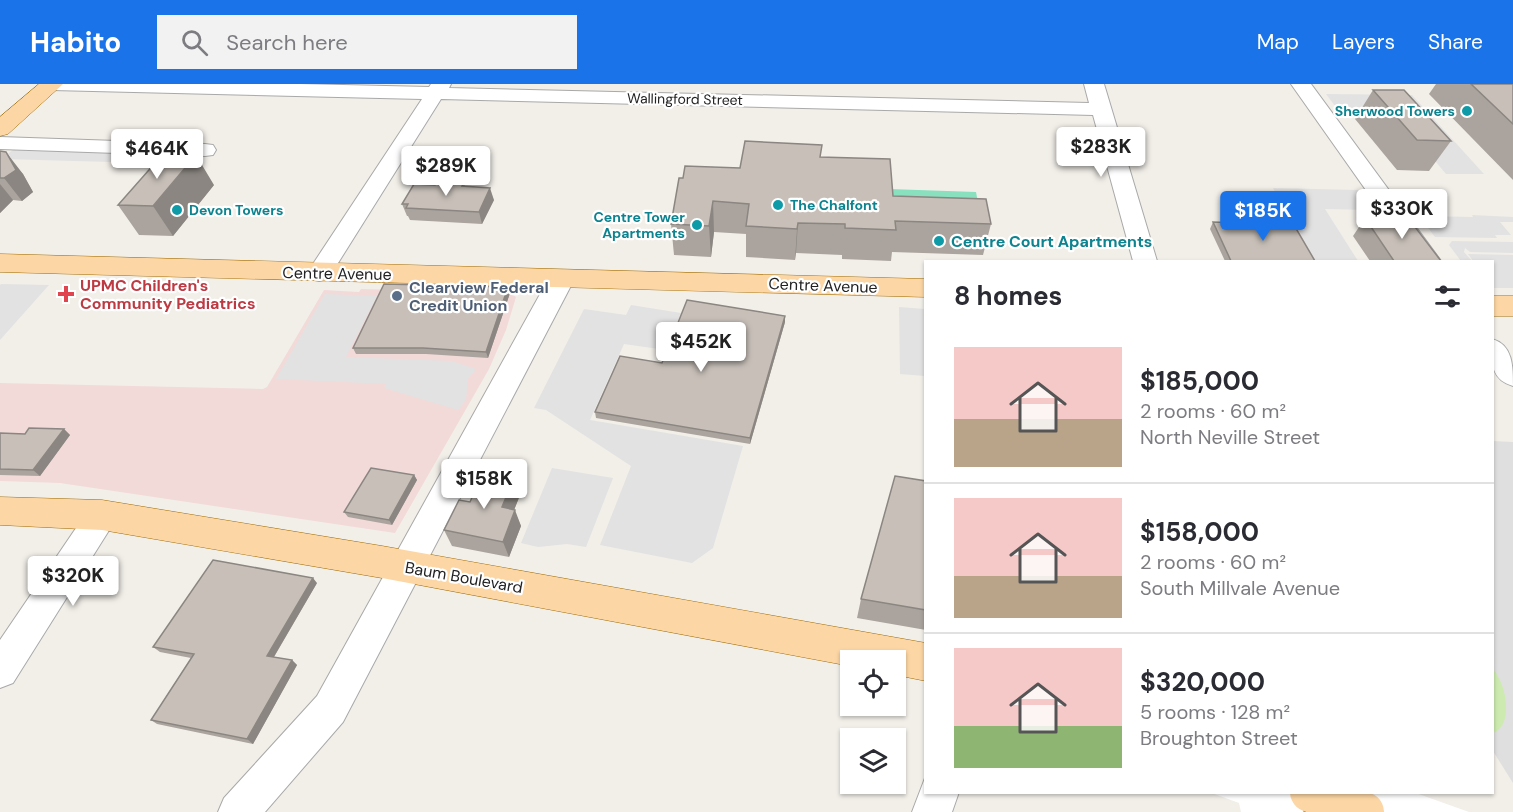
<!DOCTYPE html>
<meta charset="utf-8">
<style>
body{margin:0;font-family:"DM Sans",sans-serif;background:#f2f2f3;color:#2b2b33;height:100vh;display:flex;flex-direction:column;font-size:22px;white-space:nowrap}
*{box-sizing:border-box;margin:0}
p{font-size:20px;color:#7c7c81}
.icon{flex:none;width:33px;height:33px;fill:none;stroke:currentColor;stroke-width:2;stroke-linecap:round;stroke-linejoin:round}
.map{position:relative;flex:1;overflow:hidden}
.side{position:absolute;left:924px;top:176px;width:570px;height:534px;display:flex;flex-direction:column;background:#fff;border-radius:0px;box-shadow:0 2px 4px #0004}
.side>*{flex:none}
.fabs{position:absolute;left:840px;top:566px;display:grid;gap:12px}
.fabs a{display:grid;place-items:center;width:66px;height:66px;border-radius:0px;background:#fff;box-shadow:0 2px 4px #0004;font-size:30px}
.price{position:absolute;translate:-50% -51px;padding:0 14px;border-radius:6px;background:#fff;color:#222;font-size:20px;line-height:39px;filter:drop-shadow(0 2px 3px #0008)}
.price::after{content:'';position:absolute;left:50%;top:36px;width:18px;height:14px;margin-left:-9px;background:inherit;clip-path:polygon(0 0,100% 0,50% 100%)}
.price.active{background:#1a73e8;color:#fff}
ul{padding:0;list-style:none}
li{display:flex;align-items:center;gap:18px;height:150px;padding:0 30px}
li+li{border-top:2px solid #e1e1e2}
li span{display:grid;place-items:center;flex:none;width:168px;height:120px;border-radius:0px;color:#555}
li>.icon{margin-inline-start:auto}
span .icon{width:72px;height:72px;fill:#fffc;stroke-width:1}
li b{font-size:26px}
h2{display:flex;justify-content:space-between;align-items:center;height:72px;padding:0 30px;font-size:26px}
header{display:flex;align-items:center;gap:36px;box-sizing:border-box;height:84px;padding:0 30px;background:#1a73e8;color:#fff}
header strong{font-size:28px}
nav{display:flex;gap:33px;margin-inline-start:auto;font-size:21px}
.search{width:420px;height:54px;background:#f2f2f3;display:flex;align-items:center;gap:15px;box-sizing:border-box;padding:0 21px;border-radius:0px;color:#7c7c81;font-size:22px}
.map>svg:first-child{display:block}
.residential{fill:#e0dfdf}
.commercial{fill:#f2dad9}
.grass{fill:#cdebb0}
.pitch{fill:#88e0be}
.parking{fill:#e2e2e2}
.pier{fill:#fff}
.lines{fill:none;stroke-linecap:round;stroke-linejoin:round}
.minor-casing{stroke:#a9a9a9;stroke-width:2}
.major-casing{stroke:#a06b00;stroke-width:1}
.minor{fill:#fff;fill-rule:evenodd}
.major{fill:#fcd6a4;fill-rule:evenodd}
.rail-casing{stroke:#707070;stroke-width:8}
.rail{stroke:#fff;stroke-width:5;stroke-dasharray:16;stroke-linecap:butt}
.major-bridge-casing{stroke:#a06b00;stroke-width:41;stroke-linecap:butt}
.major-bridge{stroke:#fcd6a4;stroke-width:40}
.wall{fill:#aba49e}
.shaded-wall{fill:#8b8681}
.building{fill:#c7bfb8;stroke:#8b8681;stroke-width:1.5}
.culture-dot{fill:#0f9aa8;stroke:#fff;stroke-width:2}
.health-dot{fill:#e0444e;stroke:#fff;stroke-width:2}
.service-dot{fill:#5c6f8a;stroke:#fff;stroke-width:2}
.labels{text-anchor:middle;stroke-width:4.5;stroke-linejoin:round;paint-order:stroke}
.far-street-label{font-size:14px;fill:#222;stroke:#fff}
.far-culture-label{font-size:14px;font-weight:bold;fill:#0d838f;stroke:#fff;text-anchor:end}
.culture-label{font-size:16px;font-weight:bold;fill:#0d838f;stroke:#fff;text-anchor:start}
.street-label{font-size:16px;fill:#222;stroke:#fff}
.health-label{font-size:16px;font-weight:bold;fill:#be3a42;stroke:#fff;text-anchor:start}
.service-label{font-size:16px;font-weight:bold;fill:#4e5e75;stroke:#fff;text-anchor:start}
</style>
<header>
<strong>Habito</strong>
<div class="search"><svg class="icon" aria-label="search" viewBox="0 0 24 24"><circle cx="10" cy="10" r="6"/><path d="M15 15l6 6"/></svg>Search here</div>
<nav><a>Map</a><a>Layers</a><a>Share</a></nav>
</header>
<div class="map">
<svg width="1513" height="728" viewBox="0 0 1513 728">
<rect width="100%" height="100%" fill="#f2efe9"/>
<path class="residential" d="M1493 357 1513 358V699L1493 667Z"/>
<path class="commercial" d="M361 205 510 209 516 213 506 246 489 285 395 449 60 399 0 397V299L263 305 267 303 324 206 359 208Z"/>
<path class="grass" d="M1493 585C1508 603 1513 642 1493 649Z"/>
<path class="pitch" d="M889 105 976 108 981 135 891 132Z"/>
<path class="parking" d="M1326 10 1412 11 1484 90H1446L1420 59 1389 34H1344Z
M16 63 123 67 111 78 2 75Z
M1273 104 1359 106 1373 126 1325 125 1358 177H1307L1290 147 1291 139Z
M1472 131 1513 133V138H1500L1511 151H1495L1497 154 1435 153 1419 132 1473 133Z
M1452 157 1513 158V169L1470 168 1465 164 1464 168 1472 177H1461L1449 161Z
M1468 170 1513 171V204H1493L1492 177H1473Z
M1 200 49 201 0 256V201Z
M325 210 377 212 346 273 451 277 476 285 468 295 466 316 458 326 384 304 386 300 276 295Z
M631 221 681 229 666 266 624 260 590 336 743 362 713 464 692 479 600 461 631 382 546 326 534 324 584 225 626 231Z
M899 223 925 225V292L900 290Z
M552 384 613 394 586 463 567 460 538 463 521 459Z"/>
<path class="pier" d="M1209 708H1413L1469 728H1241L1239 719Z"/>
<g class="lines">
<defs>
<path id="minor" d="M42 0H300L429 3 431 0H451L449 4 1089 19 1084 0H1104L1157 177H1133L1093 31 441 15 328 195 319 197 310 195 307 189 422 15 52 6 45 4Z
M1291 0H1311L1441 177H1416Z
M0 53 205 60 213 61 216 66 213 71 205 72 0 65Z
M562 186 571 188 575 194 343 638 265 728H218L224 714 317 612 549 194 553 188Z
M1492 255C1513 261 1513 282 1513 302 1489 295 1492 276 1492 255Z
M102 418 113 422 118 431 113 440 13 599 0 604V556L91 422Z
M925 694 926 708H959L952 728H912Z"/>
<path id="major" d="M39 0H63L8 50 0 52V33Z
M0 170 926 195V213L0 188Z
M1492 212H1513V232H1492Z
M0 413 102 416 382 462 926 559V597L896 591V576H850V582L382 494 102 446 0 441Z"/>
</defs>
<use href="#minor" class="minor-casing"/>
<use href="#major" class="major-casing"/>
<use href="#minor" class="minor"/>
<use href="#major" class="major"/>
<defs>
<path id="rail" d="M1311 708 1318 728"/>
</defs>
<use href="#rail" class="rail-casing"/>
<use href="#rail" class="rail"/>
<defs>
<path id="major-bridge" d="M1310 708 1364 728"/>
</defs>
<use href="#major-bridge" class="major-bridge-casing"/>
<use href="#major-bridge" class="major-bridge"/>
</g>
<path class="wall" d="M1436 0H1513V96L1429 10Z
M1373 6 1451 57 1429 87 1397 86 1355 35Z
M0 67 23 90 33 108 22 117 13 116 0 129Z
M821 73 893 112 991 140 983 171 892 168 891 177 842 175V171L796 169 795 176 746 173V150L714 148 711 173 674 171 671 140 683 94 740 84Z
M464 99 465 102 494 116 482 140 410 136 408 132H407L402 120 435 101Z
M214 101 173 152 139 151 118 121Z
M1365 134 1441 177H1370L1353 152Z
M1213 138 1315 177H1225L1210 145Z
M510 209 488 274 426 270H356L353 264Z
M785 238 750 360 596 334 595 328Z
M64 345 70 351 40 392 0 391V349L25 350Z
M414 391 417 396 392 441 348 433 344 428Z
M926 397V546L857 534 861 515Z
M520 411 514 426 521 442 509 473 452 462 444 446 470 418Z
M317 499 274 573 292 576 297 581 253 660 157 640 151 636 191 574 160 568 153 563Z"/>
<path class="shaded-wall" d="M6 68 23 90 33 108 22 117 4 94Z
M196 71 214 101 173 152 153 122Z
M0 100 13 116 0 129Z
M490 104 494 116 482 140 479 128Z
M713 117 714 148 711 173 709 142Z
M798 139 796 169 795 176 797 145Z
M508 203 510 209 488 274 486 268Z
M785 232V238L750 360V354Z
M64 345 70 351 40 392 33 386Z
M414 391 417 396 392 441 389 436Z
M514 394 520 411 509 439 502 423Z
M515 426 521 442 509 473 503 458Z
M313 494 317 499 272 576 267 572Z
M292 576 297 581 253 660 247 655Z"/>
<path class="building" d="M1471 0H1513V40Z
M1373 6H1404L1451 57 1417 56Z
M745 57 822 61 820 73 890 75 893 112 986 115 991 140 895 137 896 146 845 144V140L798 139 797 145 746 142 749 120 713 117 709 142 671 140 679 94H683L685 82 740 84Z
M0 67 6 68 16 86 4 94H0Z
M163 70 196 71 153 122 118 121Z
M437 97 464 99 462 102 490 104 479 128 406 124 408 120H402L414 100 435 101Z
M1365 134 1409 135 1441 177H1394Z
M1213 138 1294 141 1315 177H1231Z
M384 200 508 203 486 268 423 264H353Z
M687 216 785 232 750 354 595 328 620 272 662 279Z
M29 344 64 345 33 386 0 385V349L25 350Z
M371 384 414 391 389 436 344 428Z
M483 389 514 394 502 423 515 426 503 458 444 446 459 416 470 418Z
M895 392 926 397V526L861 515Z
M213 476 313 494 267 572 292 576 247 655 151 636 194 570 153 563Z"/>
<g class="culture-dot">
<circle cx="1467" cy="27" r="6"/>
<circle cx="778" cy="121" r="6"/>
<circle cx="177" cy="126" r="6"/>
<circle cx="697" cy="141" r="6"/>
<circle cx="939" cy="157" r="6"/>
</g>
<path class="health-dot" d="M63 201h6v6h6v6h-6v6h-6v-6h-6v-6h6z"/>
<circle class="service-dot" cx="397" cy="212" r="6"/>
<g class="labels">
<g class="far-street-label">
<text transform="translate(685 15) rotate(1)" y="5">Wallingford Street</text>
</g>
<g class="far-culture-label">
<text x="1455" y="32">Sherwood Towers</text>
<text x="790" y="126" text-anchor="start">The Chalfont</text>
<text x="189" y="131" text-anchor="start">Devon Towers</text>
<text x="685" y="138">Centre Tower<tspan x="685" dy="16">Apartments</tspan></text>
</g>
<g class="culture-label">
<text x="951" y="163">Centre Court Apartments</text>
</g>
<g class="street-label">
<text transform="translate(337 189) rotate(1)" y="6">Centre Avenue</text>
<text transform="translate(823 201) rotate(2)" y="6">Centre Avenue</text>
<text transform="translate(464 493) rotate(10)" y="6">Baum Boulevard</text>
</g>
<g class="health-label">
<text x="80" y="207">UPMC Children's<tspan x="80" dy="18">Community Pediatrics</tspan></text>
</g>
<g class="service-label">
<text x="409" y="209">Clearview Federal<tspan x="409" dy="18">Credit Union</tspan></text>
</g>
</g>
</svg>
<div class="fabs">
<a><svg class="icon" aria-label="locate" viewBox="0 0 24 24"><circle cx="12" cy="12" r="6"/><path d="M12 2v4M12 18v4M2 12h4M18 12h4"/></svg></a>
<a><svg class="icon" aria-label="layers" viewBox="0 0 24 24"><path d="M12 4l9 5-9 5-9-5zM3 14l9 5 9-5"/></svg></a>
</div>
<b class="price" style="left:1101px;top:94px">$283K</b>
<b class="price" style="left:157px;top:96px">$464K</b>
<b class="price" style="left:446px;top:113px">$289K</b>
<b class="price" style="left:1402px;top:156px">$330K</b>
<b class="price active" style="left:1263px;top:158px">$185K</b>
<b class="price" style="left:701px;top:289px">$452K</b>
<b class="price" style="left:484px;top:426px">$158K</b>
<b class="price" style="left:73px;top:523px">$320K</b>
<section class="side">
<h2>8 homes<svg class="icon" aria-label="filters" viewBox="0 0 24 24"><path d="M4 7h16M4 17h16"/><circle cx="9" cy="7" r="2"/><circle cx="15" cy="17" r="2"/></svg></h2>
<ul>
<li><span style="background:linear-gradient(#f6c9c9 60%,#b9a48a 0)"><svg class="icon" aria-label="home" viewBox="0 0 24 24"><path d="M3 11l9-7 9 7M6 9v11h12V9"/></svg></span><div><b>$185,000</b><p>2 rooms · 60 m²</p><p>North Neville Street</p></div></li>
<li><span style="background:linear-gradient(#f6c9c9 65%,#b9a48a 0)"><svg class="icon" aria-label="home" viewBox="0 0 24 24"><path d="M3 11l9-7 9 7M6 9v11h12V9"/></svg></span><div><b>$158,000</b><p>2 rooms · 60 m²</p><p>South Millvale Avenue</p></div></li>
<li><span style="background:linear-gradient(#f6c9c9 65%,#8fb573 0)"><svg class="icon" aria-label="home" viewBox="0 0 24 24"><path d="M3 11l9-7 9 7M6 9v11h12V9"/></svg></span><div><b>$320,000</b><p>5 rooms · 128 m²</p><p>Broughton Street</p></div></li>
</ul>
</section>
</div>
